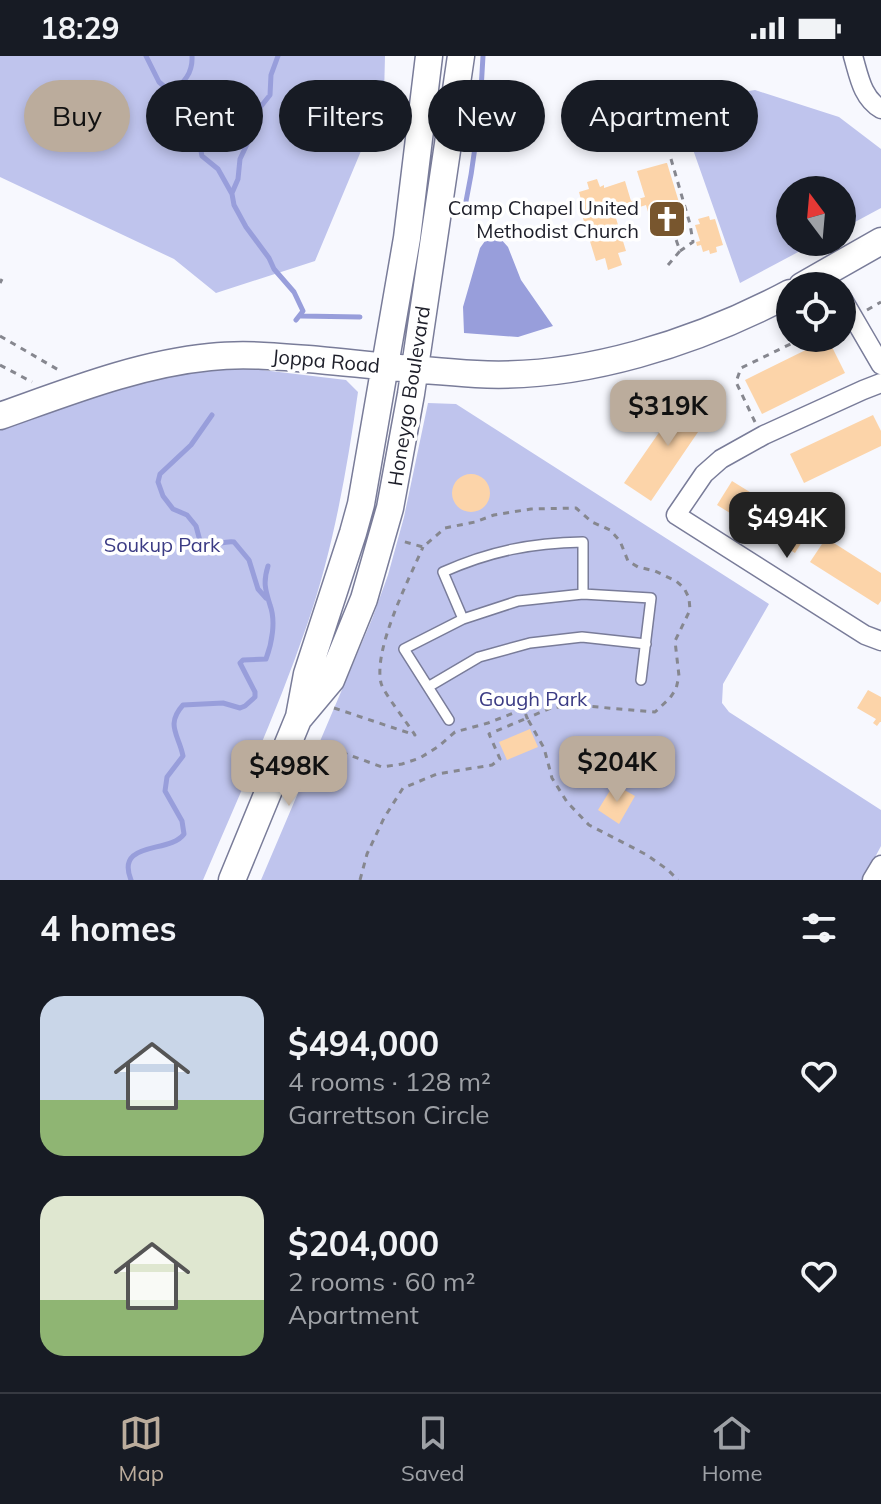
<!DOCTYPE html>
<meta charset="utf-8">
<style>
body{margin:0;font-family:Mulish,sans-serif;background:#242831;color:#f1f3f6;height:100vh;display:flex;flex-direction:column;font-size:30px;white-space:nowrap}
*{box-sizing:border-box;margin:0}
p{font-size:26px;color:#9ea1a6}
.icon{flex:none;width:44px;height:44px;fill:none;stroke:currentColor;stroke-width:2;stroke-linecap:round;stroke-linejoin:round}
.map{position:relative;height:824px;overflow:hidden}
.sheet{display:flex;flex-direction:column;background:#171b24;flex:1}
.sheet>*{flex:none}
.banner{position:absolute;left:24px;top:24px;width:834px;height:72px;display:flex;gap:16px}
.needle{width:52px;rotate:344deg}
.tools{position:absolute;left:776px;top:120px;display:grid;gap:16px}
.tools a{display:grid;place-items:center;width:80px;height:80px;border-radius:50%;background:#171b24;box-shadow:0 4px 12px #0003;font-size:40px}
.price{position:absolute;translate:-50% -68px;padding:0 18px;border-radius:16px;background:#bbac9c;color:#111;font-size:26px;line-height:52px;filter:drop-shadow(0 2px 4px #0008)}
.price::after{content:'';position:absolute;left:50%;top:48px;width:24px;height:18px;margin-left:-12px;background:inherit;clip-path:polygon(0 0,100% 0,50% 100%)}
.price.on{background:#222;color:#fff}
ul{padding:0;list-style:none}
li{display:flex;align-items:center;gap:24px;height:200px;padding:0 40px}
li span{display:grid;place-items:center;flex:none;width:224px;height:160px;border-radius:24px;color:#555}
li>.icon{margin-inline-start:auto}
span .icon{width:96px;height:96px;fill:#fffc;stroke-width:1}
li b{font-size:34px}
h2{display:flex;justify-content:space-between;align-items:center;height:96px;padding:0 40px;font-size:34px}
.chip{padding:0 28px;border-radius:36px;background:#171b24;box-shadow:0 4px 12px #0003;font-size:28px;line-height:72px}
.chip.on{background:#bbac9c;color:#111}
.status{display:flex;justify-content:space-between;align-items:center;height:56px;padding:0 40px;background:#171b24;direction:ltr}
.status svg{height:22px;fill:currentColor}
.tab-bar{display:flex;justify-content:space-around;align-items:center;height:112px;border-top:2px solid #363941;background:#171b24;font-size:22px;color:#9ea1a6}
.tab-bar a{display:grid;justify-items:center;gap:4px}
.tab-bar .on{color:#bbac9c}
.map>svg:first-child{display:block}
.green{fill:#bfc4ed}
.water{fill:#989edb}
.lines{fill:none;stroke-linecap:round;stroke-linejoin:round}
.stream{stroke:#989edb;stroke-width:5}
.building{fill:#fcd4a9}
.lane-casing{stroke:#797c99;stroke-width:12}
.street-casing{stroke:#797c99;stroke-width:21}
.secondary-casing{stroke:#797c99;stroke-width:29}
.path{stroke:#86878f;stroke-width:3;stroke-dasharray:6 6;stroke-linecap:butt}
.lane{stroke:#fff;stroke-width:9}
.street{stroke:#fff;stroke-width:18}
.secondary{stroke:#fff;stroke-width:26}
.labels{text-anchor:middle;stroke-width:7;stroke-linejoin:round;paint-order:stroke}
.poi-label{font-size:20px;fill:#1d1e29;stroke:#fff;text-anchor:end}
.street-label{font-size:20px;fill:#1d1e29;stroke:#fff}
.park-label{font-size:20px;fill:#3b3b84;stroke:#fff}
</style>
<div class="status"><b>18:29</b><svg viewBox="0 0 49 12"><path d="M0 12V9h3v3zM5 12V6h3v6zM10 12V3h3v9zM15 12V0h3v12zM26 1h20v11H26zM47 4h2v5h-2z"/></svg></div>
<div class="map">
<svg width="881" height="824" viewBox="0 0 881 824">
<rect width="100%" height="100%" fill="#f7f8fe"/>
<path class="green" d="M0 0H385L384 40 315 205 216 237 174 203 0 121Z
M755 34 839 61 881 93V152L842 173V134H790V186H817L740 227 690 85 675 47Z
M246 312 346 324 358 336C347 414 333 494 307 569 277 656 239 740 203 824H0V367L29 357 186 315Z
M428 347 456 348 769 548 723 628 722 647 729 656 881 754V790L863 824H261L372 563 388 519 404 461Z"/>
<path class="water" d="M500 182 508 191 521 224 553 270 518 281 464 277 463 251 480 192 485 185Z"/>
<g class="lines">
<path class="stream" d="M146 0 159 26 172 37
M192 0C193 17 184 26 172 37V49C188 61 199 81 202 100L218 113 232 138 234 149 246 171 269 202 274 213 294 236 303 255 296 264
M232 137 238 123 240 103 249 84 258 54 270 39 271 19 278 0
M464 156C475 104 481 53 483 0
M301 260 360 261
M212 359 191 389 160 418 158 426 163 440 173 453 187 459 196 470 200 485 205 490C215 491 225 484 234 486L249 504 258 533 266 542
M131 824C115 784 170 798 184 778L182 765 165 735 167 721 183 700C179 679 165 669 183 649L223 647 240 652 245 650 255 641V636L240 607 243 604 266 603C272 587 276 565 270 549 265 533 263 526 268 510"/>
</g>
<path class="building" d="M666 107H667L685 166 654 176 646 149 615 159 626 195 618 197 622 209 608 214 605 202 596 205 582 159 585 158 579 136 589 133 587 126 597 123 600 131 604 129V132L625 125 631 145 645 141 637 115Z
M709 160 710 164 715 163 723 189 716 191 717 196 710 198 709 194 703 196 701 189 697 190 696 186 700 185 695 169 700 168 698 163Z
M828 283 845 317 762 358 745 324Z
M685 339 711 357 651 445 624 427Z
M873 359 881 375V390L804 427 790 398Z
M452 437a19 19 0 1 1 38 0a19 19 0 1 1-38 0Z
M732 425 810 473 795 497 717 449Z
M826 482 881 517V545L878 549 810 506Z
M868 634 881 641V666H880L877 670 873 667 876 663 857 652Z
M530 673 538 691 507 704 499 686Z
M590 681 607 713 575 727 559 696Z
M614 728 635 740 619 768 598 754Z"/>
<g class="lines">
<defs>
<path id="lane" d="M463 563 443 516C490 495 531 487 583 486V538
M428 631 479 601 530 587 582 581 646 588
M449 664 404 593 463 563 518 545 583 538 651 542 641 624"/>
<path id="street" d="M853 0C859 20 862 42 881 53
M842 242 881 309
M881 327 863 334 764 379 721 403 704 418 676 459 865 579 881 585
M872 824 881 809"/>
<path id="secondary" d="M802 230 881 185
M0 360C68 336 138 308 210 301 246 297 283 301 319 304 371 309 424 315 476 318 581 324 698 286 790 237
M300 661 331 624 364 543 390 452 411 338 461 0
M232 824 299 661 307 618 353 477 361 448 407 182 429 0"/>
</defs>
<use href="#lane" class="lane-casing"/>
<use href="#street" class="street-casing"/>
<use href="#secondary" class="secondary-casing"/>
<path class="path" d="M671 103 690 168 693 186 680 195
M668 209 680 195 673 175
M0 227 2 223
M867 254 881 246
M0 280 62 316
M0 309 32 326
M755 366 736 326 741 312 803 282
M334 652 415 679C408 668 383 636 381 627 373 593 409 523 423 491
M319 688 382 711 402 708 420 702 439 690 455 676 488 667 524 653 527 662 551 652 574 649 655 656 670 642 676 633 679 620 675 585 690 554 689 542 684 532 676 525 655 515 638 511 628 505 620 485 610 474 592 466 576 452 531 453 494 459 475 466 445 472 423 491 402 485
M360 824 367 798 384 762 403 732 437 718 492 709 500 703 489 678 527 662 544 692 552 722 567 746 589 769 647 799 668 814 678 824"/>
<use href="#lane" class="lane"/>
<use href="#street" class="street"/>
<use href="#secondary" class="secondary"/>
</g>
<defs>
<symbol id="church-square" viewBox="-11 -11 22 22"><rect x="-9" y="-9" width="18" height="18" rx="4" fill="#78562e" stroke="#fff"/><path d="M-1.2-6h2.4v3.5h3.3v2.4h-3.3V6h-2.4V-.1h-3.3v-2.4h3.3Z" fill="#fff"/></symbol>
</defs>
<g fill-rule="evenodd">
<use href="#church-square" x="645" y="141" width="44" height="44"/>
</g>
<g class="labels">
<g class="poi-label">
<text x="639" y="159">Camp Chapel United<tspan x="639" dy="23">Methodist Church</tspan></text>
</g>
<g class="street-label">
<text transform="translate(326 305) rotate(5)" y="7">Joppa Road</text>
<text transform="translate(409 340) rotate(-81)" y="7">Honeygo Boulevard</text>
</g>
<g class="park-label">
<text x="162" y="496">Soukup Park</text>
<text x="533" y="650">Gough Park</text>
</g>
</g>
</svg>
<div class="tools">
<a><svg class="needle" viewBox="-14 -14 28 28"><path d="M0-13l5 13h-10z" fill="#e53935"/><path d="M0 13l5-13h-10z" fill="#9ea1a6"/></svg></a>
<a><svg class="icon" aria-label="locate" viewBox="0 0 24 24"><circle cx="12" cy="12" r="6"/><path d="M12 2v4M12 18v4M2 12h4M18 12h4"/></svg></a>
</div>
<b class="price" style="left:668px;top:392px">$319K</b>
<b class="price on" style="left:787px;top:504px">$494K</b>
<b class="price" style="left:617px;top:748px">$204K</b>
<b class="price" style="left:289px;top:752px">$498K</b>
<div class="banner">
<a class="chip on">Buy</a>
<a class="chip">Rent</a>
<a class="chip">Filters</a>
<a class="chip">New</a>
<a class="chip">Apartment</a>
</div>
</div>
<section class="sheet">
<h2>4 homes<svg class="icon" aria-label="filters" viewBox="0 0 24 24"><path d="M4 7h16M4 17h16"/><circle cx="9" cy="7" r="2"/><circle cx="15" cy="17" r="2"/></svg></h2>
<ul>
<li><span style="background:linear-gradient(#c9d6e8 65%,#8fb573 0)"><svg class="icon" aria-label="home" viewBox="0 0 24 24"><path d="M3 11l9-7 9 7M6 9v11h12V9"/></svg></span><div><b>$494,000</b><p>4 rooms · 128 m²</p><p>Garrettson Circle</p></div><svg class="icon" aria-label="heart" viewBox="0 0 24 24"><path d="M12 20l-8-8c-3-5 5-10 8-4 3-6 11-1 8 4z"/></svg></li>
<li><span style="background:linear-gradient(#dfe7d0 65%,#8fb573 0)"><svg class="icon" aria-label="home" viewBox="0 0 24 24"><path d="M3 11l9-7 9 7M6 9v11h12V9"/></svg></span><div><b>$204,000</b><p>2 rooms · 60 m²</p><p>Apartment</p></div><svg class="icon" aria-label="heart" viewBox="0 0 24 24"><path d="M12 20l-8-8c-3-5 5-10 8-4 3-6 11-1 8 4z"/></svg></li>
</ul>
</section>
<nav class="tab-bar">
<a class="on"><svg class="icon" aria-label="map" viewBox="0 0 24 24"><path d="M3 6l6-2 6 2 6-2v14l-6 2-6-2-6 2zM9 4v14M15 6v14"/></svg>Map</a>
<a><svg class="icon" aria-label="saved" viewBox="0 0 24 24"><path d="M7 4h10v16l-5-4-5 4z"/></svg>Saved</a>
<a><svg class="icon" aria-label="home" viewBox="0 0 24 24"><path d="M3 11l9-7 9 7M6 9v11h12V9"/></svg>Home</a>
</nav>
